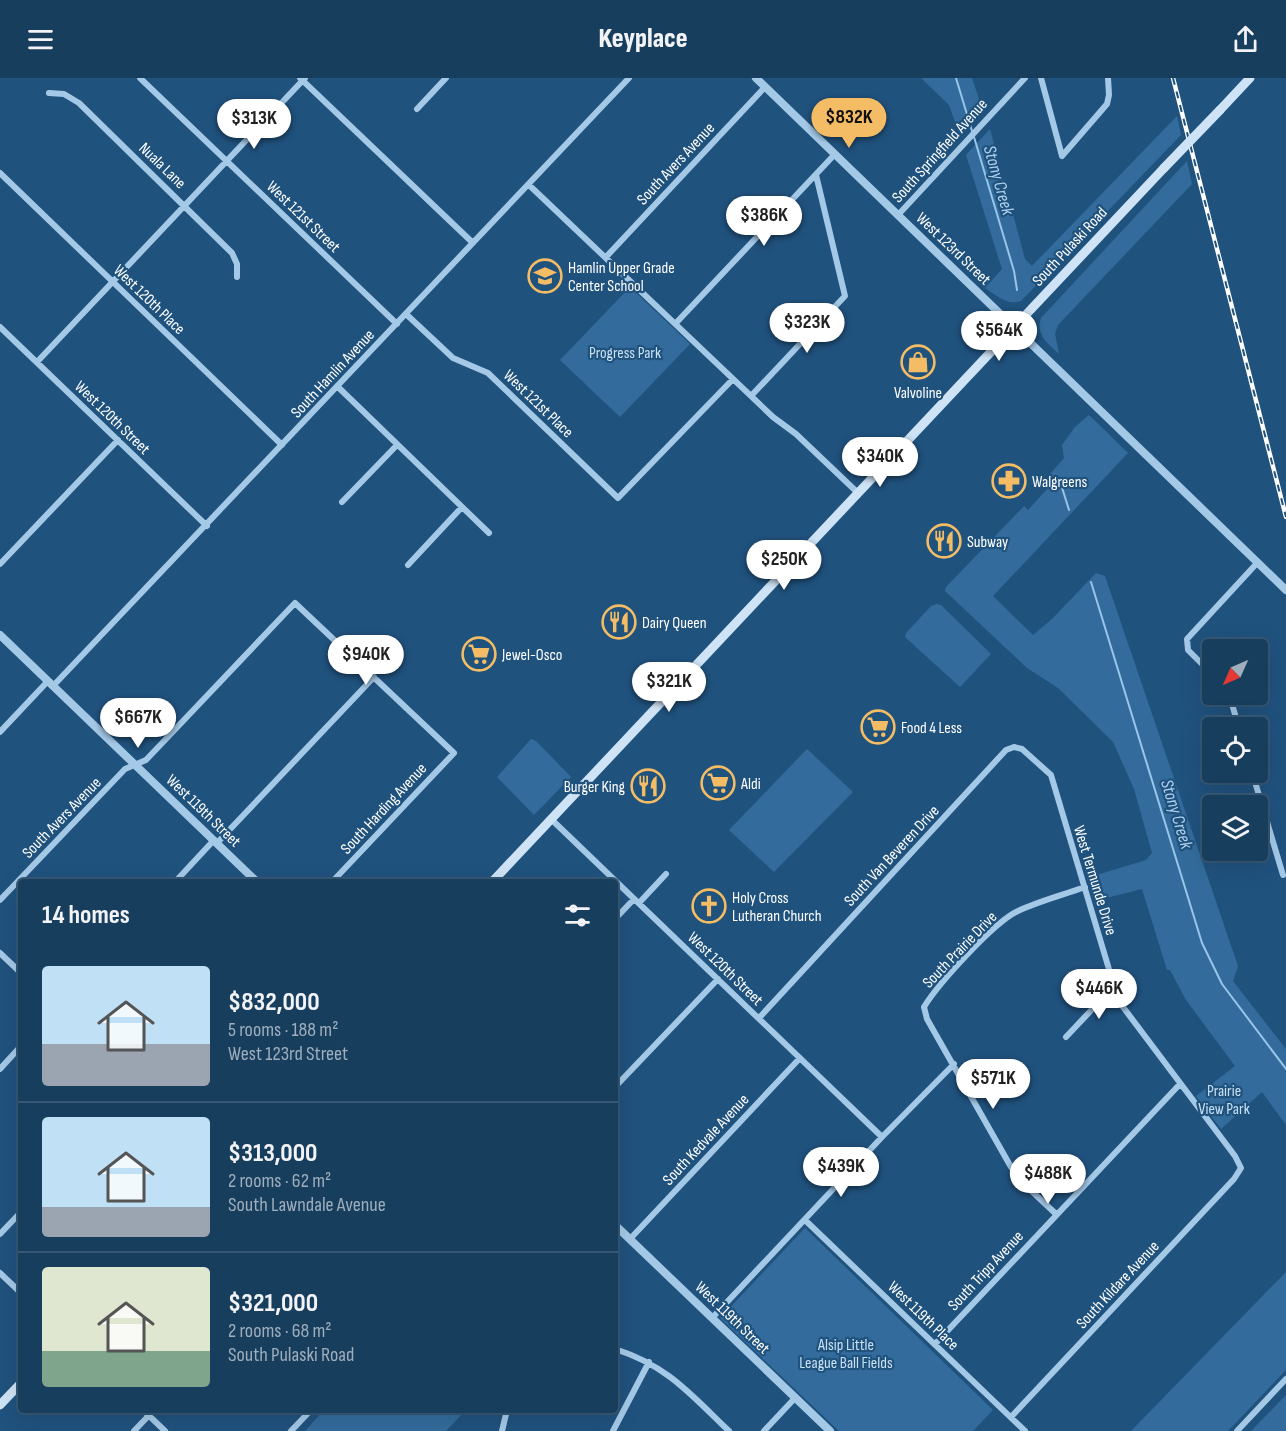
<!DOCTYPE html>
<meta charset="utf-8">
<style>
body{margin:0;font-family:"Sofia Sans Condensed",sans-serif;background:#254967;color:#f1f3f6;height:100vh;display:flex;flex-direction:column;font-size:22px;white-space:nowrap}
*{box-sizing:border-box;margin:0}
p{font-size:20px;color:#9faebc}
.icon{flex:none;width:33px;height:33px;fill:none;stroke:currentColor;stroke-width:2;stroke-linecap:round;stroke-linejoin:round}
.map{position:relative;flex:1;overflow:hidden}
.sheet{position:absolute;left:18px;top:801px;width:600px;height:534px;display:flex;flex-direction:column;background:#183e5e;border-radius:6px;box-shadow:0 6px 24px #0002,0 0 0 2px #365773}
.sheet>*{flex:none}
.needle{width:39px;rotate:225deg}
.controls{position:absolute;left:1202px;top:561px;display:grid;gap:12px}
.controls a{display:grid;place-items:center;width:66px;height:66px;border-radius:6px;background:#183e5e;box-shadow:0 6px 24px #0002,0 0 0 2px #365773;font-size:30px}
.price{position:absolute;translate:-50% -51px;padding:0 14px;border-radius:21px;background:#fff;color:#222;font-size:20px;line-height:39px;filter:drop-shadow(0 2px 3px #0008)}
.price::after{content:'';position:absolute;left:50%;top:36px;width:18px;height:14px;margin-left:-9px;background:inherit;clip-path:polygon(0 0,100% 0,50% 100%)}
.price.current{background:#f4bd65;color:#111}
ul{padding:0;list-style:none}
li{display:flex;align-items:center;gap:18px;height:150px;padding:0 24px}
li+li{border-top:2px solid #365773}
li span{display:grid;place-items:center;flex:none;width:168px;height:120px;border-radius:6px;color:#555}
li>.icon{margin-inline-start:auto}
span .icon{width:72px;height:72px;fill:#fffc;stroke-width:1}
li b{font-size:26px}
h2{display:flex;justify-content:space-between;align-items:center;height:72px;padding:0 24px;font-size:26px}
header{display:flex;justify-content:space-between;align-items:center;height:78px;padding:0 24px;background:#183e5e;font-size:27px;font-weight:800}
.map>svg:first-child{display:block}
.green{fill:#336c9c}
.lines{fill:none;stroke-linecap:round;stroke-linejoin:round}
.stream{stroke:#98c5e8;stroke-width:2}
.minor{stroke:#a4c9e7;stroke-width:6}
.tertiary{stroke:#a4c9e7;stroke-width:8}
.secondary{stroke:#cfe3f6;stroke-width:9}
.rail-casing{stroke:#fff;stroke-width:4.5}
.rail{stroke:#20527e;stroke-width:2;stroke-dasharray:7;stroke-linecap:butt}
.secondary-bridge{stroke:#cfe3f6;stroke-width:9}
.labels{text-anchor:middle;stroke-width:4.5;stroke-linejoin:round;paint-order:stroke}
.street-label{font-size:16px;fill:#fff;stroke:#20527e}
.poi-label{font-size:16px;fill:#fff;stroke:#20527e;text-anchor:start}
.park-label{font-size:16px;fill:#c8e1f5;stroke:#20527e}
.water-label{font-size:18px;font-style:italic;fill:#b0d2ef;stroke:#20527e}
</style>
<header><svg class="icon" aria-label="menu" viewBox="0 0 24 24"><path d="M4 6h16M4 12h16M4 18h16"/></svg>Keyplace<svg class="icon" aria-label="share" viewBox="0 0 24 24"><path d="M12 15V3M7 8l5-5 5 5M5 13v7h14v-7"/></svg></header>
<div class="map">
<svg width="1286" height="1353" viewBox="0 0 1286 1353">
<rect width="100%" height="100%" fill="#20527e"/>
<path class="green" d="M921 0H972L982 30 959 55 949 27Z
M1177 38 1181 57 1021 223C1007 228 996 217 985 210L1002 191 966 77 990 51 1025 181 1032 188Z
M1187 83 1192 106 1058 247 1055 256 1059 276C1048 265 1035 257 1041 240Z
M630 209 690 266 620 339 560 282Z
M1089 337 1128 375 993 518 1033 557 1052 541 1096 495 1105 498 1238 888 1233 903 1286 971V1047L1262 1014 1221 1051 1196 1018 1235 988 1186 922 1170 892H1167L1142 811 1094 823 1087 800 1146 782 1152 775 1134 711 1113 664 1058 610 1027 590 945 513 946 509 1024 428 1028 432 1049 409 1044 403 1064 380 1062 367 1075 349Z
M937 526 941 527 991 576 960 609 905 559 906 555 931 528Z
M531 661 536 663 571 699 534 737 497 699Z
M807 671 853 714 774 794 729 752Z
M805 1150 993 1332 973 1353H839L720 1240Z
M1286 1194V1292L1228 1353H1131Z
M1286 1317V1353H1251Z
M324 1332H466L446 1353H305Z"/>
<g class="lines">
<path class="stream" d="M956 0 972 53
M974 59 1014 193 1017 212
M1059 400 1069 432
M1091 504 1202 865 1222 906 1286 991"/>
<path class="minor" d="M140 0 397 246
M300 0 473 165
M1041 0 1062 78
M49 15 64 16 79 25 232 175 237 186V199
M417 31 446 0
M1062 78 1107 26 1109 17 1108 0
M0 95 282 367
M529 107 773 339 796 356 858 415
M898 137 1025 0
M606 179 765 9
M406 236 453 280 488 295 618 420 733 301
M676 245 835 76
M0 249 207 448
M37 284 305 0
M337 308 489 455
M751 318 845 218 816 97
M342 424 397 367
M0 486 118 362
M408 487 462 429
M1212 596 1188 572 1187 561 1258 484
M53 608 629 0
M1229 616 1239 650
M0 654 48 603
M1252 694 1283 797
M551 741 882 1059
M217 765 374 599
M175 804 214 762
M0 822 125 691 146 682 295 525 454 675 332 804
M639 825 666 796
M615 841 634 821
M0 875 21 895
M759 940 1006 672 1014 669 1022 671 1051 697 1114 908 1120 925 1235 1078 1241 1090 1234 1101 1011 1339
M1066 959 1114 908
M0 991 21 968
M615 1009 718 901
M1056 1136 1022 1104 1011 1089 927 941 924 929C938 906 994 844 1018 833 1039 823 1063 817 1085 809
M805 1142 1025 1353
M0 1156 21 1134
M630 1161 800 980
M0 1195 21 1215
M713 1239 882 1059 954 986
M935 1266 1180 1006
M615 1271C668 1288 690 1316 729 1353
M143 1332 165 1353
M134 1353 154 1332
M291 1353 311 1332
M502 1353 507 1332
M613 1353 649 1284
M764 1353 795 1320
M1237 1353 1286 1301"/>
<path class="tertiary" d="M756 0 1286 512
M0 557 257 804
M615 1147 830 1353"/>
<path class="secondary" d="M1220 32 1250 0
M492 804 1164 90
M0 1327 21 1305"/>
<defs>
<path id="rail" d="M1173 0 1286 439"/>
</defs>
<use href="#rail" class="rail-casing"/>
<use href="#rail" class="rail"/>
<path class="secondary-bridge" d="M1164 90 1220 32"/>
</g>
<defs>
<symbol id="school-ring" viewBox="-11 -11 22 22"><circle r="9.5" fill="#20527e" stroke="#f4bd65" stroke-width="1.5"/><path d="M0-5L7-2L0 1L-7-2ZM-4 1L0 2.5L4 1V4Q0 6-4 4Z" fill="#f4bd65"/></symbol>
<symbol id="shop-ring" viewBox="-11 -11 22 22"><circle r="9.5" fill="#20527e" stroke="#f4bd65" stroke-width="1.5"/><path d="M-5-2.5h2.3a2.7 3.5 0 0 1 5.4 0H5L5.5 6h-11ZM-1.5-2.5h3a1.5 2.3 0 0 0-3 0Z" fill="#f4bd65"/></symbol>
<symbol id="pharmacy-ring" viewBox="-11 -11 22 22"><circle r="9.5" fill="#20527e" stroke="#f4bd65" stroke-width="1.5"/><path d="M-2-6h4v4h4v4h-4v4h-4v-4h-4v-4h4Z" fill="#f4bd65"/></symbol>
<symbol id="restaurant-ring" viewBox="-11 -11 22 22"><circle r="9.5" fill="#20527e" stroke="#f4bd65" stroke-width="1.5"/><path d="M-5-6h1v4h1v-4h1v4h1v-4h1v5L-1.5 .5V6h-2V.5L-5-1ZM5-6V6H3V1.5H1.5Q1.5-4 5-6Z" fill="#f4bd65"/></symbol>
<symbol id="supermarket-ring" viewBox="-11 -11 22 22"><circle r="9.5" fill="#20527e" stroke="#f4bd65" stroke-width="1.5"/><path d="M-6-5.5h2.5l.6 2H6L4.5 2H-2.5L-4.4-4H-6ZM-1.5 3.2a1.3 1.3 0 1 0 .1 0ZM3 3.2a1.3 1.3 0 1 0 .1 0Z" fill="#f4bd65"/></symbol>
<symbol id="church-ring" viewBox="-11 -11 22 22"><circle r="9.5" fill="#20527e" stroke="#f4bd65" stroke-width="1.5"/><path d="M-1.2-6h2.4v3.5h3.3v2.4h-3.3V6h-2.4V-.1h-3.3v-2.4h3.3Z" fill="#f4bd65"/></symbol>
</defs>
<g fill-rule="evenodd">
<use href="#school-ring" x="526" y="179" width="38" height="38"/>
<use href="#shop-ring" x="899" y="265" width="38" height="38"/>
<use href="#pharmacy-ring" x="990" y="384" width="38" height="38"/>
<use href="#restaurant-ring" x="925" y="444" width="38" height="38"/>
<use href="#restaurant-ring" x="600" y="525" width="38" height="38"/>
<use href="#supermarket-ring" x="460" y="557" width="38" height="38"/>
<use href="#supermarket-ring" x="859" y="630" width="38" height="38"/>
<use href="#supermarket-ring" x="699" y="686" width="38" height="38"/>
<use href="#restaurant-ring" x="629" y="689" width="38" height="38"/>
<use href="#church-ring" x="690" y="809" width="38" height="38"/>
</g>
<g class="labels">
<g class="street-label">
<text transform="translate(939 72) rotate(-48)" y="6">South Springfield Avenue</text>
<text transform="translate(675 85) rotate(-47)" y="6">South Avers Avenue</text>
<text transform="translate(163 87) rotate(44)" y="6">Nuala Lane</text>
<text transform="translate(304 138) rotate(44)" y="6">West 121st Street</text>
<text transform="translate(1069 168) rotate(-47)" y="6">South Pulaski Road</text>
<text transform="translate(954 170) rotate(44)" y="6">West 123rd Street</text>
<text transform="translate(150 221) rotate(44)" y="6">West 120th Place</text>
<text transform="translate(332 295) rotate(-47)" y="6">South Hamlin Avenue</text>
<text transform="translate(539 325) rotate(44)" y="6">West 121st Place</text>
<text transform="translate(113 339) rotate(44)" y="6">West 120th Street</text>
<text transform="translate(383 730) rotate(-47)" y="6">South Harding Avenue</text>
<text transform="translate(204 732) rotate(44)" y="6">West 119th Street</text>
<text transform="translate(61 739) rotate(-46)" y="6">South Avers Avenue</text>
<text transform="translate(891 777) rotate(-47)" y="6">South Van Beveren Drive</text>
<text transform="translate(1096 802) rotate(73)" y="6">West Termunde Drive</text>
<text transform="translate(959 871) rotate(-46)" y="6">South Prairie Drive</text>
<text transform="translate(726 890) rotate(44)" y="6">West 120th Street</text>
<text transform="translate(705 1061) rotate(-47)" y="6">South Kedvale Avenue</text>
<text transform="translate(985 1192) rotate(-47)" y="6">South Tripp Avenue</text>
<text transform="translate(1117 1206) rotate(-47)" y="6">South Kildare Avenue</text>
<text transform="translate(924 1237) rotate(44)" y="6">West 119th Place</text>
<text transform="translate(733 1239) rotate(44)" y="6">West 119th Street</text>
</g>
<g class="poi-label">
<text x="568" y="195">Hamlin Upper Grade<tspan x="568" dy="18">Center School</tspan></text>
<text x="918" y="320" text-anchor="middle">Valvoline</text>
<text x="1032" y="409">Walgreens</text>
<text x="967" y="469">Subway</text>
<text x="642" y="550">Dairy Queen</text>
<text x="502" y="582">Jewel-Osco</text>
<text x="901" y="655">Food 4 Less</text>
<text x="741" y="711">Aldi</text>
<text x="625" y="714" text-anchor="end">Burger King</text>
<text x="732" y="825">Holy Cross<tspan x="732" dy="18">Lutheran Church</tspan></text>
</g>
<g class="park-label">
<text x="625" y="280">Progress Park</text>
<text x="1224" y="1018">Prairie<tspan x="1224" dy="18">View Park</tspan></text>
<text x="846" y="1272">Alsip Little<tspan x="846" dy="18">League Ball Fields</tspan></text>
</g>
<g class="water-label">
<text transform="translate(999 102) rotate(74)" y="6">Stony Creek</text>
<text transform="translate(1177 736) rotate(73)" y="6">Stony Creek</text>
</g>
</g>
</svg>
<div class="controls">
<a><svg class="needle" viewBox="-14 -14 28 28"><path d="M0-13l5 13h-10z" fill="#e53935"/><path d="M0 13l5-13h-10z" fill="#9faebc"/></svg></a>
<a><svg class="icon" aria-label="locate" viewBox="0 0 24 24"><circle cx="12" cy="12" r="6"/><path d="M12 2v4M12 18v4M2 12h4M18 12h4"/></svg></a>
<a><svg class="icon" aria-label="layers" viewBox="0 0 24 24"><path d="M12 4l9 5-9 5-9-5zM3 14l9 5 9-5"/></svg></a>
</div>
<b class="price current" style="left:849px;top:71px">$832K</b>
<b class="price" style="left:254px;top:72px">$313K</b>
<b class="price" style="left:764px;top:169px">$386K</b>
<b class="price" style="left:807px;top:276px">$323K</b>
<b class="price" style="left:999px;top:284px">$564K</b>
<b class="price" style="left:880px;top:410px">$340K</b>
<b class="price" style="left:784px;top:513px">$250K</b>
<b class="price" style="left:366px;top:608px">$940K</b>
<b class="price" style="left:669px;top:635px">$321K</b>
<b class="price" style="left:138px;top:671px">$667K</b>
<b class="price" style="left:1099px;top:942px">$446K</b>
<b class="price" style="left:993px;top:1032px">$571K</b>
<b class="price" style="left:841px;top:1120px">$439K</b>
<b class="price" style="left:1048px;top:1127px">$488K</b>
<section class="sheet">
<h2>14 homes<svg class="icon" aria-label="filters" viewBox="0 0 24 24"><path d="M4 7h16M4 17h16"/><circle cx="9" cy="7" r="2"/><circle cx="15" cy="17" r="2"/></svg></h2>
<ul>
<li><span style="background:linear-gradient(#bfe0f5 65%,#9aa5b1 0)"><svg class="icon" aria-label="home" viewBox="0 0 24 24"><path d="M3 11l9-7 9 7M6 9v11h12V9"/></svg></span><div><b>$832,000</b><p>5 rooms · 188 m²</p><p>West 123rd Street</p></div></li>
<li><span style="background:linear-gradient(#bfe0f5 75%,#9aa5b1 0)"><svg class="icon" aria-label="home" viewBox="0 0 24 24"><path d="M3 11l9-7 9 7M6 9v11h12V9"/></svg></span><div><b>$313,000</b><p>2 rooms · 62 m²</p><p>South Lawndale Avenue</p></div></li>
<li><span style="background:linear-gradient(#dfe7d0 70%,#7fa58c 0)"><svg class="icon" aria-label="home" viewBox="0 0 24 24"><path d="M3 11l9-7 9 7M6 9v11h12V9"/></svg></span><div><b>$321,000</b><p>2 rooms · 68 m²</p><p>South Pulaski Road</p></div></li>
</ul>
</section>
</div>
